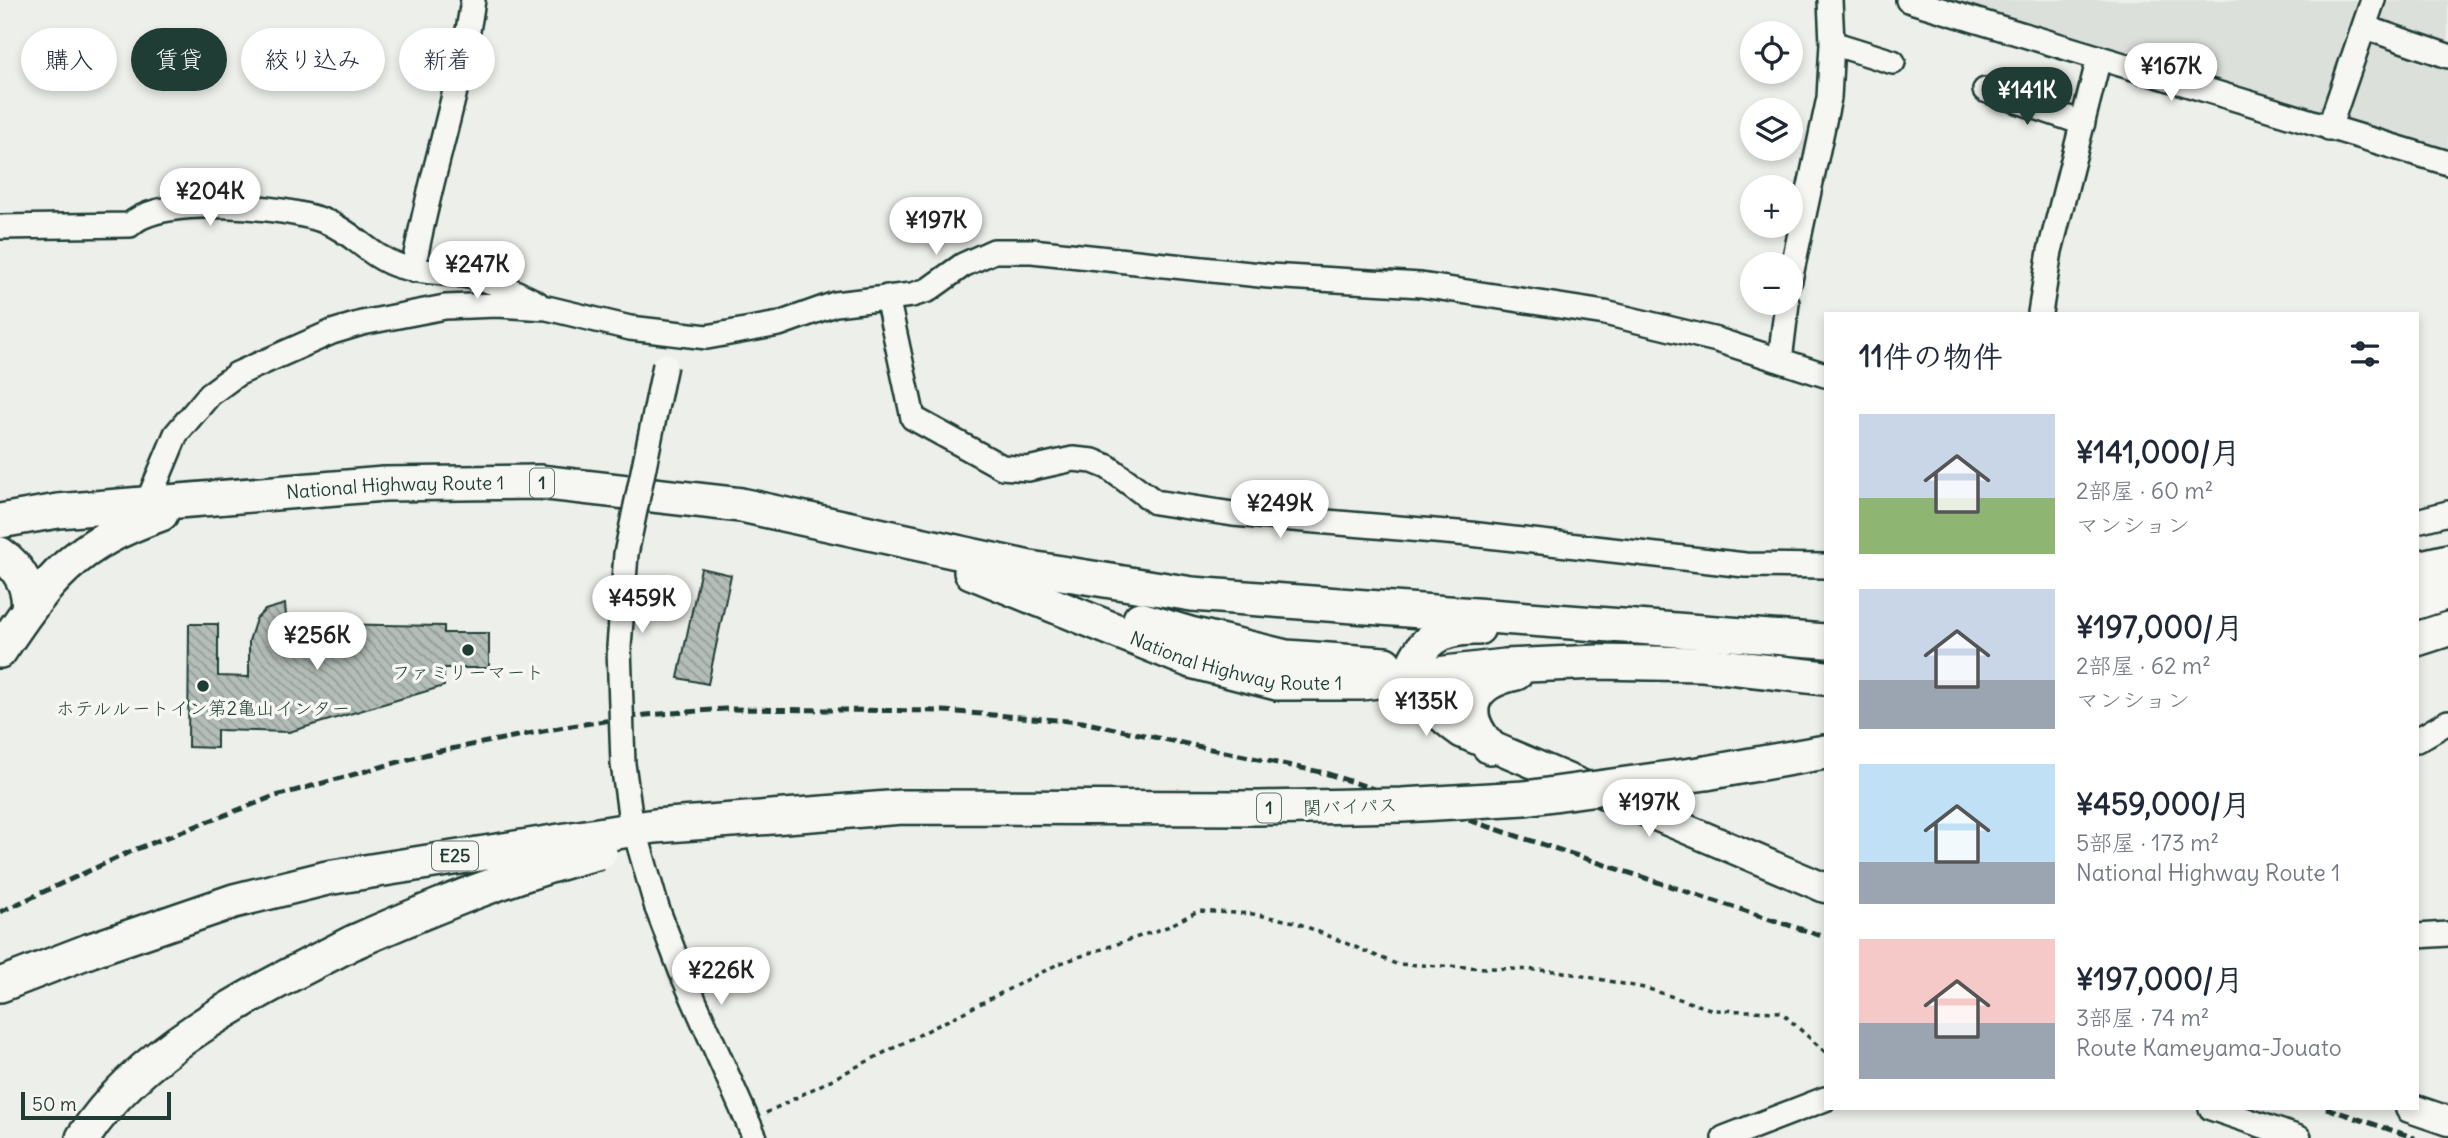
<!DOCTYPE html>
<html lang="ja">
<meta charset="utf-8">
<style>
body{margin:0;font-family:Delius,"Klee One",sans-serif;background:#f2f2f3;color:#1f2937;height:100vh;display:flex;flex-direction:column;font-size:26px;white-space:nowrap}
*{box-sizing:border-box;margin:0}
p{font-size:23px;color:#747a83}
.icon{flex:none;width:38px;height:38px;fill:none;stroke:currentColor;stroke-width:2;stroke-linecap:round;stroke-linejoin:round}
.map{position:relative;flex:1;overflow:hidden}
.panel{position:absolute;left:1824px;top:312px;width:595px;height:798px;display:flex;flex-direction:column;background:#fff;border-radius:0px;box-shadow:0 4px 10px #0003}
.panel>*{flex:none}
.guide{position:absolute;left:21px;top:28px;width:665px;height:63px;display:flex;gap:14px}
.controls{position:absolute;left:1740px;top:21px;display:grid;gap:14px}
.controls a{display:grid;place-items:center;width:63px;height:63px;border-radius:50%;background:#fff;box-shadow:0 4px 10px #0003;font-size:35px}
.scale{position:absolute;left:21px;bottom:18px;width:150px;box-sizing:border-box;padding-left:7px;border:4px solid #1f3d34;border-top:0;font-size:19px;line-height:24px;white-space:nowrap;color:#1f3d34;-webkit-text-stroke:5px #f6f6f2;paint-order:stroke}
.price{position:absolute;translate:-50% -60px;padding:0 16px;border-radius:24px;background:#fff;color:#222;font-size:23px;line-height:46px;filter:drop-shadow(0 2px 4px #0008)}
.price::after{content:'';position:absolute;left:50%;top:42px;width:21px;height:16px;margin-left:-10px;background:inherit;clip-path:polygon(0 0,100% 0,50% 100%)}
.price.selected{background:#1f3d34;color:#fff}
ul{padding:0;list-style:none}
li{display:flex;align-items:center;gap:21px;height:175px;padding:0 35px}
li span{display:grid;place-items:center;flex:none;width:196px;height:140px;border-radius:0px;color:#555}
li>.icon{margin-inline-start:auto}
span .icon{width:84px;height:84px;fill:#fffc;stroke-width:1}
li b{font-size:30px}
h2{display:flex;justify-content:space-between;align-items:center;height:84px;padding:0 35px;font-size:30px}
.chip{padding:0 24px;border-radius:32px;background:#fff;box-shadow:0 4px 10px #0003;font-size:24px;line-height:63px}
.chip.selected{background:#1f3d34;color:#fff}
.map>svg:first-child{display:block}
.built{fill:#dce0db}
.building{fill:url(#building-back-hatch);stroke:#1f3d34;stroke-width:2}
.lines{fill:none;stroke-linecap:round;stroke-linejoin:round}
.minor-casing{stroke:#1f3d34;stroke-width:28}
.major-casing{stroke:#1f3d34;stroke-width:33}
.highway-casing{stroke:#1f3d34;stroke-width:38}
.path{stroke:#1f3d34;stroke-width:3.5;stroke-dasharray:5 5;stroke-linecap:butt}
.minor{stroke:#f6f6f2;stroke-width:23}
.major{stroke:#f6f6f2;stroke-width:28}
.highway{stroke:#f6f6f2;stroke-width:33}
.rail{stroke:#1f3d34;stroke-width:5;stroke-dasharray:10 5;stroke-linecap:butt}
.minor-bridge-casing{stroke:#1f3d34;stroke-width:28;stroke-linecap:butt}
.highway-bridge-casing{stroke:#1f3d34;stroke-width:38;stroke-linecap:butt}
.minor-bridge{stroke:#f6f6f2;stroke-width:23}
.highway-bridge{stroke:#f6f6f2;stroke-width:33}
.poi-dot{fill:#1f3d34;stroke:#f6f6f2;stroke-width:2.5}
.labels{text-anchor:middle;stroke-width:7;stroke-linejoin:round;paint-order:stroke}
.shield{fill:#f6f6f2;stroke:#60746d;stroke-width:2}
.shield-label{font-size:18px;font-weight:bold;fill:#1f3d34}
.street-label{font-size:19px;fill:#1f3d34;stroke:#f6f6f2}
.poi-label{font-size:19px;fill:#1f3d34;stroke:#f6f6f2}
</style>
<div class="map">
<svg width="2448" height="1138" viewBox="0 0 2448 1138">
<defs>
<pattern id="building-back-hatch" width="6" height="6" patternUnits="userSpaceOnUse" patternTransform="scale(1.75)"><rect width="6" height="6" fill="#b4bdb8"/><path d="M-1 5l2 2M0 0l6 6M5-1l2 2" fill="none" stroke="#929b96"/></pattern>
</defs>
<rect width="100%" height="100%" fill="#edefea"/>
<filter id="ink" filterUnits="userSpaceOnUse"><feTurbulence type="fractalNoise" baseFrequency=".0143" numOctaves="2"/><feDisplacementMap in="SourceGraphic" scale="14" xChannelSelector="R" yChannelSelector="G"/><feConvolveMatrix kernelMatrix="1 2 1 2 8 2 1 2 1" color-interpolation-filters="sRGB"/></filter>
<g filter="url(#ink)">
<path class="built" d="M1928 0H2448V151L2323 114Z"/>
<path class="building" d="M701 568 731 575 708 684 678 678Z
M285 604 286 616H312L322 624 444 626V633H489V668H444V686L289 732 217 730V748L188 747 189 624H218V676L249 677V641L256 619 265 610Z"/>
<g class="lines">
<defs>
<path id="minor" d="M1908 0 2448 163
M2364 27 2448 56
M1832 43 1893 62
M1985 90 2083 123
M2329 128 2373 0
M0 227 130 225C160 194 289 206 327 222 354 233 370 257 399 266 422 273 445 272 468 276 493 280 515 292 537 303
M413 270C429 179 460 91 473 0
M1790 280 1829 98 1832 43 1830 0
M887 297 913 418 1002 467 1028 469 1073 459 1093 461 1108 467 1155 502 1233 514 1470 534 1745 565 1825 566
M2040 313 2050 251 2099 58
M1780 360 1787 303
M146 506 176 434 210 394 237 374 332 332 362 323 445 307 497 305 547 308 630 328 707 337 779 324 835 304 912 295 928 290 963 265 994 251H1032L1269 276 1421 285 1605 313 1717 340 1825 375
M2417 521 2448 513
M2417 740 2448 722
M657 908 681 971 755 1138
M2417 936 2448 934
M2211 1108 2299 1138
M1724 1138 1825 1099"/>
<path id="major" d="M1409 676C1424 700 1438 717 1461 733L1825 888
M2410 1108 2448 1121"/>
<g id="highway">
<path id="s1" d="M0 521 58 511 384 484 539 482 741 505 1030 568 1192 594 1825 641"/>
<path d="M0 554C18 566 31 587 28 610"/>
<path d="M2417 568 2448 561"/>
<path id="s2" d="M971 572 1191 661 1277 683H1361L1505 666 1598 662 1703 664 1825 678"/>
<path d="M2417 602 2448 592"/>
<path d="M1140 619 1190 634 1286 657 1385 664"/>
<path d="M2417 639 2448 629"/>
<path d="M0 651C49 578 75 544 161 514"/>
<path d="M1409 676C1421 639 1440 627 1478 628"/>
<path d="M1490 747C1457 712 1471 682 1516 673"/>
<path d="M1706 773 1825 752"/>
<path d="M0 985 91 950"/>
<path d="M83 1138C142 1046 260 990 354 942"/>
</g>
</defs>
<use href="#minor" class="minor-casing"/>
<use href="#major" class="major-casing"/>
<use href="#highway" class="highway-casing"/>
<path class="path" d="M766 1113 1058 964 1167 927 1198 911 1253 914 1295 922 1396 964 1558 971 1649 989 1713 1010 1781 1012 1825 1052"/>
<use href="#minor" class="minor"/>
<use href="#major" class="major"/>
<use href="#highway" class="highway"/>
<path class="rail" d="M0 912 134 850 272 797 435 752 564 727 646 715 725 709 944 711 1082 722 1325 773 1825 937
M2326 1108 2415 1138"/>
<defs>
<path id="minor-bridge" d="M657 908 630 814 623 764 619 647 626 554 665 365"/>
<path id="highway-bridge" d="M354 942C434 907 515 873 600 852
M91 950 234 901 327 878 655 826 902 807 1258 808 1402 805 1525 798 1706 773"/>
</defs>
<use href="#minor-bridge" class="minor-bridge-casing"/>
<use href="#highway-bridge" class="highway-bridge-casing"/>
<use href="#minor-bridge" class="minor-bridge"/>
<use href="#highway-bridge" class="highway-bridge"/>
</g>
</g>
<g class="poi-dot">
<circle cx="468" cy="650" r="7"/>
<circle cx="203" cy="686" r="7"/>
</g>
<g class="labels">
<g class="shield">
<rect x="530" y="468.5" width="24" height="29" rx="5"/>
<rect x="1257" y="793.5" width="24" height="29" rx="5"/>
<rect x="432" y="841.5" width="46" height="29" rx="5"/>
</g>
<g class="shield-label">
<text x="542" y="489">1</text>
<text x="1269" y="814">1</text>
<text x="455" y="862">E25</text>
</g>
<g class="street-label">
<text dy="7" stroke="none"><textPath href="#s1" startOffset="397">National Highway Route 1</textPath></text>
<text dy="7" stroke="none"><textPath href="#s2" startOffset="282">National Highway Route 1</textPath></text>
<text transform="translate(1350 806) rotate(-2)" y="7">関バイパス</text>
</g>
<g class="poi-label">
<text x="468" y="679">ファミリーマート</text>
<text x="203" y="715">ホテルルートイン第2亀山インター</text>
</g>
</g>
</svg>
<div class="controls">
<a><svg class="icon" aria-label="locate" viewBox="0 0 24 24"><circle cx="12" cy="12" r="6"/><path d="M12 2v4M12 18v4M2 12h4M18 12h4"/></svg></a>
<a><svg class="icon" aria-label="layers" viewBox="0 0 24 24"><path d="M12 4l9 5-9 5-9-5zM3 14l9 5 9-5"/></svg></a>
<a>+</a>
<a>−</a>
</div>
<div class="scale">50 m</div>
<b class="price" style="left:2171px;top:103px">¥167K</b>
<b class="price selected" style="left:2027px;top:127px">¥141K</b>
<b class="price" style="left:210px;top:228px">¥204K</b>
<b class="price" style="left:936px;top:257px">¥197K</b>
<b class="price" style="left:477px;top:301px">¥247K</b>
<b class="price" style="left:1280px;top:540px">¥249K</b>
<b class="price" style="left:642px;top:635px">¥459K</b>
<b class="price" style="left:317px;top:672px">¥256K</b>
<b class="price" style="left:1426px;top:738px">¥135K</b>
<b class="price" style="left:1649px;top:839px">¥197K</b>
<b class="price" style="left:721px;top:1007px">¥226K</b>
<div class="guide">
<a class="chip">購入</a>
<a class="chip selected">賃貸</a>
<a class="chip">絞り込み</a>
<a class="chip">新着</a>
</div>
<section class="panel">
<h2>11件の物件<svg class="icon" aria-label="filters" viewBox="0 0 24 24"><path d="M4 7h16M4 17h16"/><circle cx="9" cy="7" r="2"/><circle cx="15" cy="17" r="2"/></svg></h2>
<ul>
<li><span style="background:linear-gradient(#c9d6e8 60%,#8fb573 0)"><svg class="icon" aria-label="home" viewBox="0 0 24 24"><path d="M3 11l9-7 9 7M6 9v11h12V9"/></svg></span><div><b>¥141,000/月</b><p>2部屋 · 60 m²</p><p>マンション</p></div></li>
<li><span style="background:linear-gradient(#c9d6e8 65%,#9aa5b1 0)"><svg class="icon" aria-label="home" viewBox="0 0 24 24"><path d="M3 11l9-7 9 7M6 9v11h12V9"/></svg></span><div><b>¥197,000/月</b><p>2部屋 · 62 m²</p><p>マンション</p></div></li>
<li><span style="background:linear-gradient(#bfe0f5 70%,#9aa5b1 0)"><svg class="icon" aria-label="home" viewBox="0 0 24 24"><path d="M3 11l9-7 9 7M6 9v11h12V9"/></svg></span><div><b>¥459,000/月</b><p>5部屋 · 173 m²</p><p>National Highway Route 1</p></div></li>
<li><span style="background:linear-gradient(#f6c9c9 60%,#9aa5b1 0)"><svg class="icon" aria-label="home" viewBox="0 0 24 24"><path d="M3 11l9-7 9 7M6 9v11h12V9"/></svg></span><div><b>¥197,000/月</b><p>3部屋 · 74 m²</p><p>Route Kameyama-Jouato</p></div></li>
</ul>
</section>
</div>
